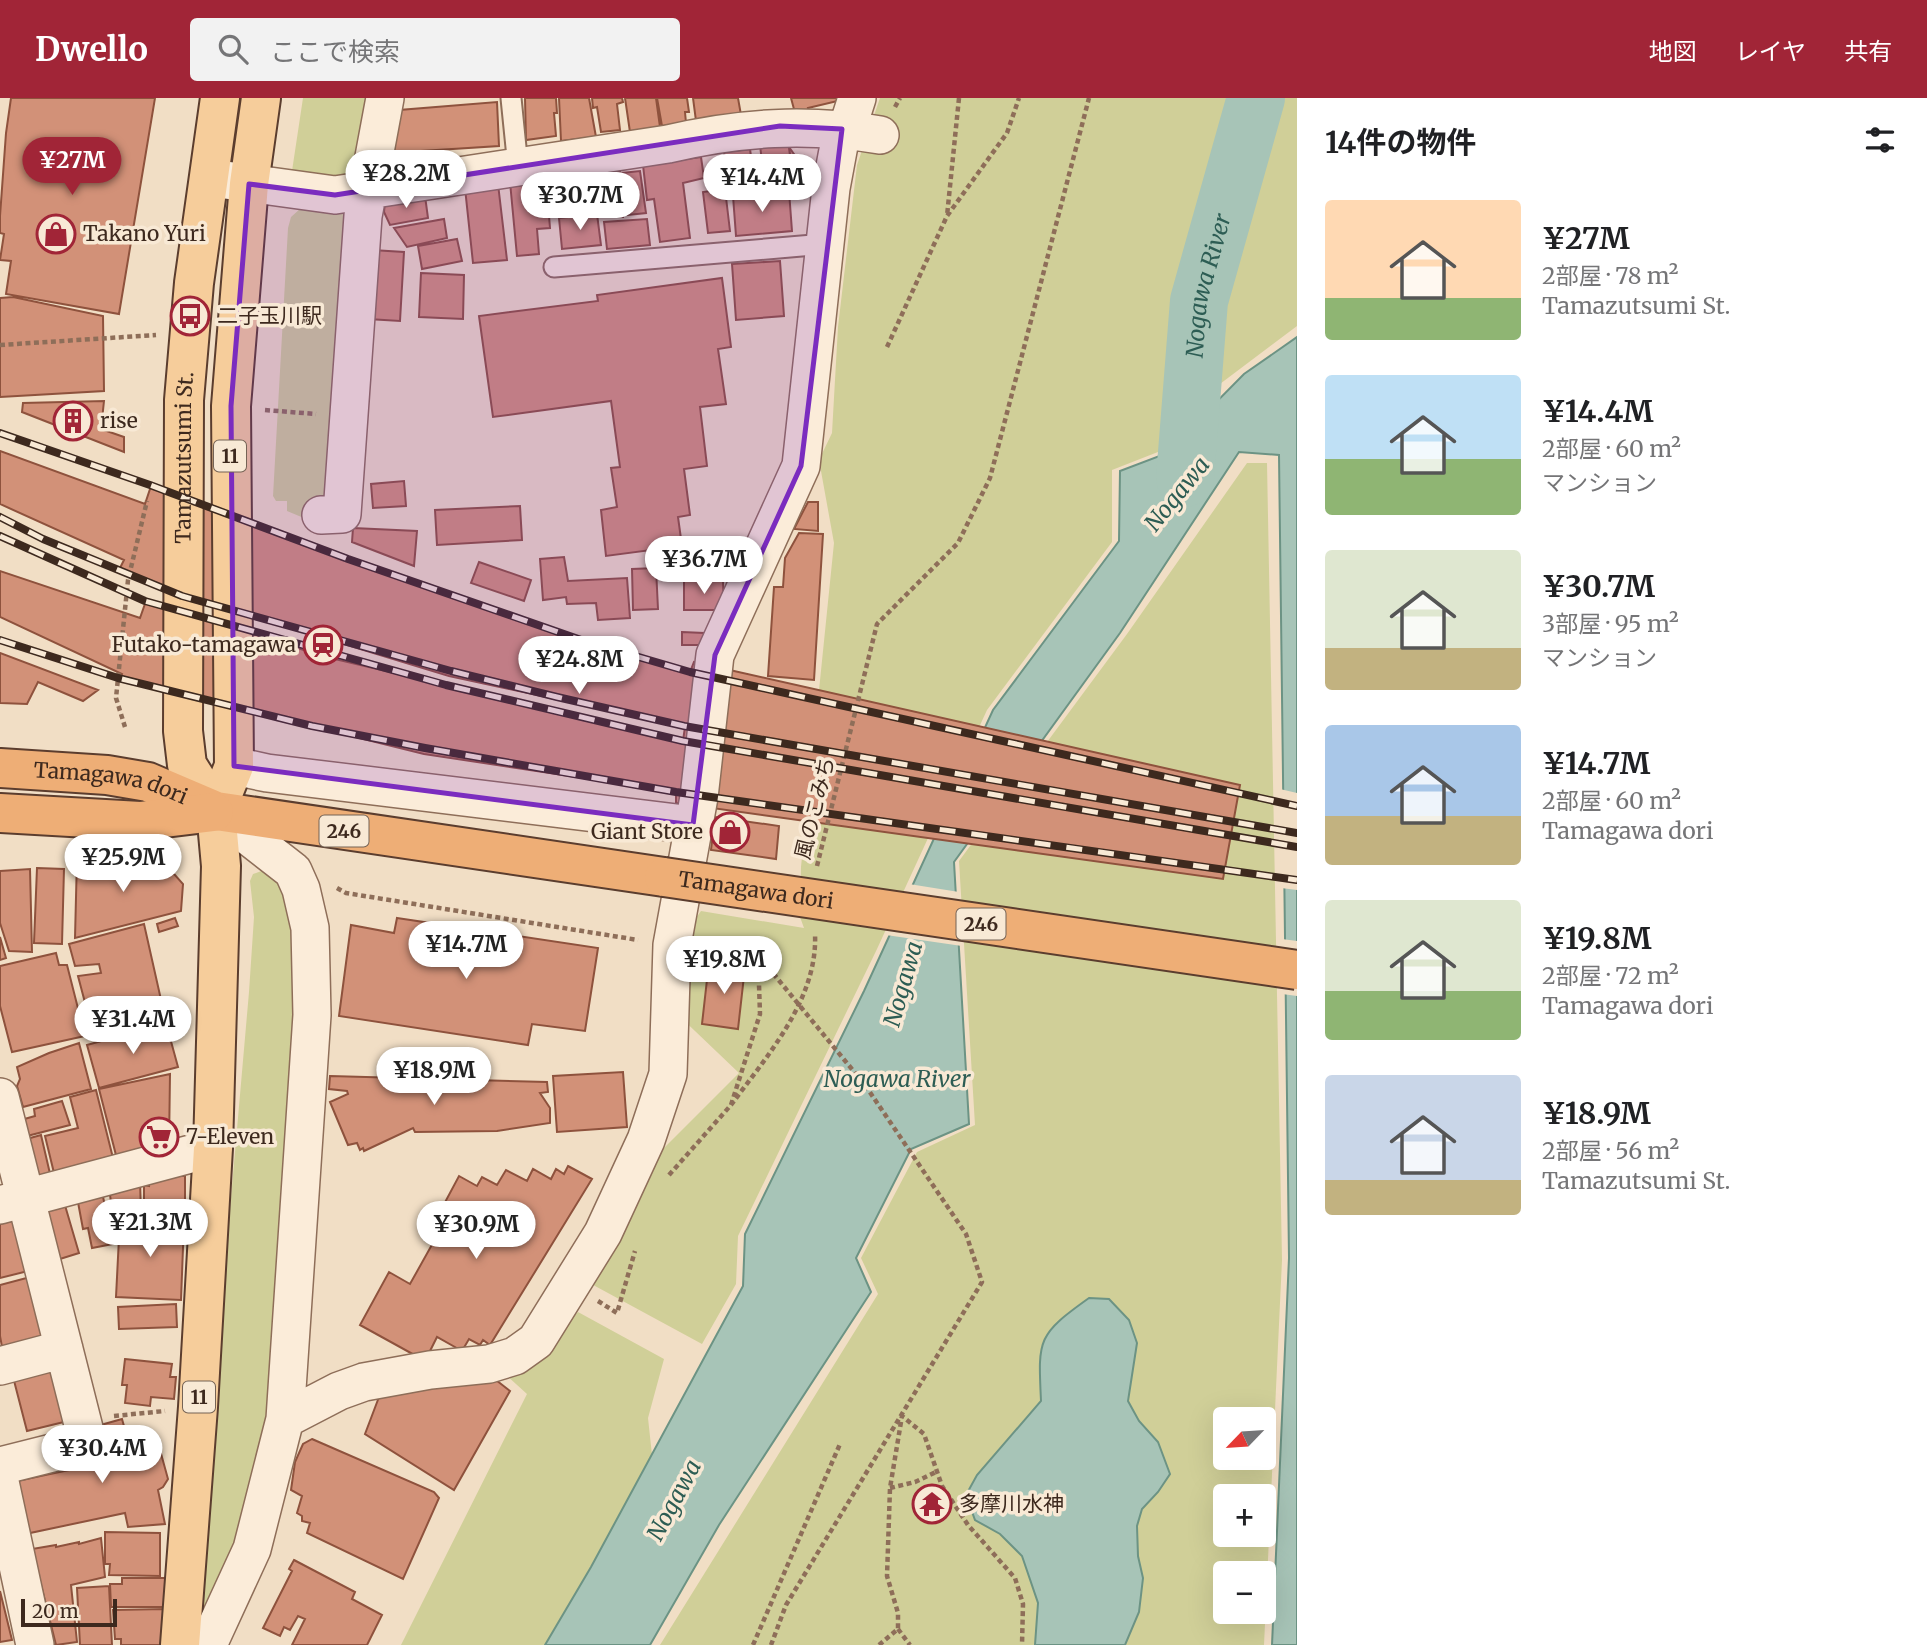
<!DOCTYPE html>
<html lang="ja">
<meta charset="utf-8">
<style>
body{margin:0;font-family:Merriweather,"Noto Sans JP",serif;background:#f2f2f2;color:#202124;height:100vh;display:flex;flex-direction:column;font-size:26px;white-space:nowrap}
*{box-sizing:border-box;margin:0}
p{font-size:23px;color:#757577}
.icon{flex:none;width:38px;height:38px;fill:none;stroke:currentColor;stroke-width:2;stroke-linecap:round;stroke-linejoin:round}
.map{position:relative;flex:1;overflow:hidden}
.side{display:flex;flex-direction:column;background:#fff;width:630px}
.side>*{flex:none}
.needle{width:46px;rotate:245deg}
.buttons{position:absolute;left:1213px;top:1309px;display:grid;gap:14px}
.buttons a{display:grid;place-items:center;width:63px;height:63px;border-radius:7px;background:#fff;box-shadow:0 7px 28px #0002;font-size:35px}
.scale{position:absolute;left:21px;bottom:18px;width:96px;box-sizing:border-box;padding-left:7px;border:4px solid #3d291e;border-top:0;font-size:19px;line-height:24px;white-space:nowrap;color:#3d291e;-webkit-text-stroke:5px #f8e9d5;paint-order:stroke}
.price{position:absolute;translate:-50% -60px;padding:0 16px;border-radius:24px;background:#fff;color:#222;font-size:23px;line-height:46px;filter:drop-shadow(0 2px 4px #0008)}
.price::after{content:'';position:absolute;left:50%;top:42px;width:21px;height:16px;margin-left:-10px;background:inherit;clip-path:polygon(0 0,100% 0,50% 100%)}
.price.on{background:#a12537;color:#fff}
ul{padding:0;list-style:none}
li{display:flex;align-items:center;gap:21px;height:175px;padding:0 28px}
li span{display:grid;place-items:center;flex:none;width:196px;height:140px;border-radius:7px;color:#555}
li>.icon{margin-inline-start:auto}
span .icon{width:84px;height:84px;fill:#fffc;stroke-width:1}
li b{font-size:30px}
h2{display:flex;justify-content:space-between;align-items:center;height:84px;padding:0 28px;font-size:30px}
header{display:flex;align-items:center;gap:42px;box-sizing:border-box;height:98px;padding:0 35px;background:#a12537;color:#fff}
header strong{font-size:33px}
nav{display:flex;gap:38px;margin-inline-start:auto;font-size:24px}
.search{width:490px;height:63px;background:#f2f2f2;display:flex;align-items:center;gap:18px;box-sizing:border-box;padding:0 24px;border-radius:7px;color:#757577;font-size:26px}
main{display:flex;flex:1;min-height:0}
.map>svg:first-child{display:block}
.green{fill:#d0cf98;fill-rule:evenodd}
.water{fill:#a7c4b7;stroke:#6c9384;stroke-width:2}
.pier{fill:#f1dec5}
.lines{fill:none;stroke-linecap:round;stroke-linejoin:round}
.river{stroke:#a7c4b7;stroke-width:58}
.building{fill:#d29178;stroke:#8e523d;stroke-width:2}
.service-casing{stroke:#8e6e59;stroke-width:23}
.minor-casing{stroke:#8e6e59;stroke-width:40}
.primary-casing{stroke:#5b3d2e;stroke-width:42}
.trunk-casing{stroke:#5b3d2e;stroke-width:42}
.path{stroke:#8e6e59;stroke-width:4.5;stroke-dasharray:5 3.5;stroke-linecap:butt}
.service{stroke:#fbecd9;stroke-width:19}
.minor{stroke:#fbecd9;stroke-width:37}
.primary{stroke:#f6cd9b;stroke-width:38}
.trunk{stroke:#eeae76;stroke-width:38}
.rail-casing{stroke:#3d291e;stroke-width:8}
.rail{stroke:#f8e9d5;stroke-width:5;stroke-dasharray:16;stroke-linecap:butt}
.trunk-bridge-casing{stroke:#5b3d2e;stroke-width:42;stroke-linecap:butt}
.trunk-bridge{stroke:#eeae76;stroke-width:38}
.marked{fill:#7b2cbf;fill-opacity:0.2;stroke:#7b2cbf;stroke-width:5;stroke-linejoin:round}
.labels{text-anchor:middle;stroke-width:7;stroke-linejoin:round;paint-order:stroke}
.shield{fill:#f8e9d5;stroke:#756355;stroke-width:2}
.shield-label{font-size:19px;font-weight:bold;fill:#3d291e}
.poi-label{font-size:21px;fill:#3d291e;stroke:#f8e9d5;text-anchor:start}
.street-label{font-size:21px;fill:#3d291e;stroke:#f8e9d5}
.water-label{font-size:23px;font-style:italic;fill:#2d5d54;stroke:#f8e9d5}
</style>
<header>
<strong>Dwello</strong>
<div class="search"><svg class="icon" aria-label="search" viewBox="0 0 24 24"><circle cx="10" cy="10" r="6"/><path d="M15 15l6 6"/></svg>ここで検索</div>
<nav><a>地図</a><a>レイヤ</a><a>共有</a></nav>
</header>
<main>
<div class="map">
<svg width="1297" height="1547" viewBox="0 0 1297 1547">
<rect width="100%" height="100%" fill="#f1dec5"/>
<path class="green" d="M303 0H375L362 84 292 73Z
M880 0H1233L1183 213 1163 352 1112 372V444L987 612 877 851 738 1138 736 1186 702 1246 584 1182 628 1086 739 975 673 912 693 824 701 813 804 830 800 819 801 769 834 445 819 362 832 335 838 229 857 67Z
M1264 0H1297V228L1204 298 1214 190Z
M310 102 349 115 332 406 311 423 287 413V403H276L273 398 288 130 291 119Z
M1247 365H1267L1282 1162 1264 1547H660L878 1196 861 1160 917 1054 975 1027 959 763 1127 536ZM1225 1321H1264V1360H1225ZM1225 1398H1264V1437H1225ZM1225 1475H1264V1514H1225Z
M267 771 280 777 298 831 276 1296 254 1416 202 1517 201 1514 221 1214 249 894 254 819 250 783 253 776Z
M578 1214 664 1261 648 1320 652 1357 591 1469 545 1547H401L527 1296 504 1275 544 1249Z"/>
<path class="water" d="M1297 239V1547H1272L1289 1160 1279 357 1239 354 1120 535 954 764 969 1026 911 1051 856 1160 871 1194 719 1427 650 1547H545L591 1469 743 1188 745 1136 864 893 993 612 1119 443 1120 373 1165 356 1244 276Z
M1089 1200 1109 1201 1129 1222 1137 1245 1128 1303 1139 1323 1158 1344 1170 1376 1158 1394 1142 1411 1137 1428 1138 1458 1143 1480 1139 1514 1125 1547H1035L1038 1505 1022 1458 1000 1436 975 1422 966 1397 977 1377 1041 1303C1038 1241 1037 1237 1089 1200Z"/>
<path class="pier" d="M1280 691 1297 695V792L1281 790Z
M909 786 959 794 962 848 886 837Z
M1282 841 1297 843V898L1282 896Z"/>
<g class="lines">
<path class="river" id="s1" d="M1185 380 1199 203 1256 0"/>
</g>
<path class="building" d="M11 0H155L119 216 6 196 11 163 0 162 4 136 0 135V118L6 35Z
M525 0H556L557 15H554L556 38 526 42Z
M559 0H589L596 39 561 43Z
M592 0H622L623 4 617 6 620 32 601 34 597 9 593 10Z
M625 0H656L660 29 630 34Z
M657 0H687L689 14H685L686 25 662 28Z
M693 0H738L741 17 696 23Z
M791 0H845L846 1 808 10 809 13 795 15Z
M497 4 499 48 406 54V62L385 61 387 13Z
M788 43 794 85 765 89 760 47Z
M789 49 796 59 803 84 794 85Z
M750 51 752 66 759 65 762 88 729 92 724 54Z
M701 59 704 80 683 85 690 140 660 144 654 101 647 102 643 67Z
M620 73 623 119H612L600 105 595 77Z
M640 73 646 115 628 117 622 75Z
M583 74 588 112 557 116 553 79Z
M546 80 550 130 537 131 539 156 517 158 510 84Z
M498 86 507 162 473 165 465 90Z
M725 91 730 133 708 135 703 94Z
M789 93 792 133 736 138 733 98Z
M425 98 428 120 390 127 384 114 385 104Z
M597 116 601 147 562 151 559 120Z
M444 121 447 140 407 149 394 130Z
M647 121 650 147 607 151 604 124Z
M457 141 462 163 422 171 418 148Z
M372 152 404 154 400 223 368 221Z
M780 163 784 218 736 222 732 166Z
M421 175 464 177 463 221 419 219Z
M722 180 731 249 718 251 726 306 700 309 707 368 684 371 690 417 678 419 682 448 606 458 601 412 617 409 611 370 620 369 611 303 493 319 479 218 598 203 597 197Z
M13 199 103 218 104 293 0 299V200Z
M104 303 101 331 124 339V354L22 314 23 305Z
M0 353 145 406 151 388 585 543 690 574 694 564 1240 687 1223 781 676 705V694L424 656 120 581 122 576 0 519V473L140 520 146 503 238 529 318 557 683 643 685 629 449 578 183 497 119 472 124 462 0 406Z
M404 383 406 408 373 410 371 386Z
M808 404H818V433L794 431Z
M520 408 522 442 437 447 435 412Z
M353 430 417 433 414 468 352 444Z
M799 435 823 436 814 582 768 578 774 489H783L785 460Z
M693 451 695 476 666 478 665 473 659 474 657 454Z
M702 457 741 459 740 482 701 480Z
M564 459 568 483 627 480 630 520 598 522 596 505 567 506 566 499 543 502 540 461Z
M479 464 531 482 524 503 471 485Z
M656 470 658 511 633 512 632 471Z
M684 483H723L724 512H684Z
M682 534 704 535V547H682Z
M0 555 98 592 83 603 38 584 27 606 0 605Z
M715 719 779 728 776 761 711 752Z
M77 759 167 768 183 786 181 813 75 840Z
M37 770 64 771 62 846 34 845Z
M30 771 32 854 9 853 0 825V773Z
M175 820 178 828 159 834 157 826Z
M397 820 598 850 585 933 532 926 528 947 339 918 351 827 394 835Z
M144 826 164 915 93 935 78 878 101 875 99 866 75 868 69 846Z
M0 839 6 860 0 862Z
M56 855 59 867H67L85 938 12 954 0 908V868Z
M709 864 745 869 738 931 702 926Z
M166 925 178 969 99 990 87 947Z
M79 945 91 991 23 1009 17 988 20 981 17 969 49 955Z
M623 974 627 1029 557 1034 553 978Z
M170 976 169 1048 117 1061 99 991Z
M330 978 547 984 548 994 540 995 550 1010V1025L497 1033 415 1034 413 1030 364 1053 363 1050 360 1052 357 1045 348 1047 330 1004 348 996 347 993 329 991Z
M96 992 113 1060 54 1075 45 1038 78 1030 70 999Z
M62 1003 70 1027 27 1038 21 1022 35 1018 34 1011Z
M41 1037 51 1080 33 1084 23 1042Z
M568 1068 592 1081 490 1247 483 1242 480 1247 469 1241 462 1253 437 1239 426 1261 418 1259 360 1227 389 1174 410 1186 443 1127 427 1118 434 1106 442 1110 459 1078 477 1088 482 1079 497 1087 506 1072 527 1083 533 1071 551 1081 556 1071 564 1076Z
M148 1078H185V1117L149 1116V1104L144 1105V1087L149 1088Z
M140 1082 141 1116 113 1118 109 1090Z
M102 1094 113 1146 92 1150 88 1130 83 1131 77 1099Z
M64 1104 79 1155 60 1161 48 1114 51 1107Z
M120 1120 184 1124 181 1202 116 1199Z
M19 1121 32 1172 0 1180V1126Z
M34 1178 45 1240 2 1249 0 1238V1187Z
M176 1206 177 1229 119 1231 118 1209Z
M53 1261 68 1323 27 1333 11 1271Z
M125 1261 172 1266 170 1279H176L174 1301 151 1299 150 1308 125 1305 127 1287H122Z
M487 1275 510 1293 454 1392 365 1336 379 1299Z
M122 1321 127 1339 144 1334 152 1336 157 1341 168 1381 163 1389 158 1392 165 1426 128 1429 125 1415 30 1435 17 1383 107 1364 97 1328Z
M312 1341 434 1394 439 1400 403 1481 307 1435 310 1425 302 1423V1418L297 1415 302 1398 291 1392 295 1364 303 1346Z
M105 1434 160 1435V1478L109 1477 110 1466H105Z
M101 1440 105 1479 71 1487 77 1544 56 1547 32 1451 56 1447V1449L79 1444V1446Z
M294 1462 355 1494 352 1501 382 1517 367 1547H292L305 1521 298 1518 290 1532 284 1529 280 1538 263 1530 292 1473 289 1471Z
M122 1480H167V1509H111L110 1486H122Z
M109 1488 112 1547H80L77 1490Z
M0 1493 12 1542 0 1544Z
M165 1511V1547H121V1541H115L113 1512Z"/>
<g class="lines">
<defs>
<path id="service" d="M511 0 518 69
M554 169 825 146"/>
<path id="minor" d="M218 81 335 97 668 46C740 29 807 25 880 37
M321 417 342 416 363 118 385 0
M234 668 267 675 693 727
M0 999 88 1346 0 1368
M0 1107 213 1050
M0 1268 64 1251
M285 1321 339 1293 364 1284 430 1272 489 1266 515 1258 536 1243 603 1135 646 1042 668 976 672 847 699 699 715 557 801 368 831 90 842 31 850 22 857 0
M0 1384 35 1547
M202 1547 212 1538 252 1451 285 1321 312 917 310 830 301 791 293 773 216 713"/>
<g id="primary">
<path id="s2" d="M216 713 187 667 183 633 184 302 194 185 220 0"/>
<path d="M180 1547 198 1309 213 1050 221 768 216 713 234 668 231 308 249 86 261 0"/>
</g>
<g id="trunk">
<path id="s3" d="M0 670 107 677 148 684 216 713 664 779"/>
<path d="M0 715 140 723 214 714"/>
</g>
</defs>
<use href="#service" class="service-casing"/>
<use href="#minor" class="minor-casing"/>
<use href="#primary" class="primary-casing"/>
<use href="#trunk" class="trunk-casing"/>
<path class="path" d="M959 0 947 118 1007 35 1019 0
M895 9 900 0
M0 247 156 237
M887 249 947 118
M265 312 316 316
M125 629 116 600 128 482 147 403
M817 768 877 526 958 445 990 380 1089 0
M337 790 346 795 638 842
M706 851 758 857 865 987 966 1136 982 1184 786 1507 771 1547
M731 1007C767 958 818 901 815 836
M669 1077 731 1007 760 916 758 858
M598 1203 617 1215 635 1153
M114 1318 165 1313
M890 1390 915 1384 938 1373
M898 1531 910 1547
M753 1547 840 1346
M879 1547 898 1531V1515L887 1478 890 1390 902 1318 924 1336 942 1388 968 1427 1015 1480 1023 1506 1022 1547"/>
<use href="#service" class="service"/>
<use href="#minor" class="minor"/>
<use href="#primary" class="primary"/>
<use href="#trunk" class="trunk"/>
<defs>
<path id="rail" d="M0 335 150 387 348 461 584 543 690 574 1297 708
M0 419 43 441 182 498 451 573 557 599 684 628 1297 735
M0 438 145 503 446 587 683 643 1297 749
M0 542 118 580 312 628 425 650 676 694 1297 782"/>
</defs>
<use href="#rail" class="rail-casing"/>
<use href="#rail" class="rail"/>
<defs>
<g id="trunk-bridge">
<path id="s4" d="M664 779 1297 872"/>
</g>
</defs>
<use href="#trunk-bridge" class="trunk-bridge-casing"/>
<use href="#trunk-bridge" class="trunk-bridge"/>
</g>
<path class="marked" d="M780 28 842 31 801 368 715 557 693 727 234 668 231 308 249 86 335 97Z"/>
<defs>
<symbol id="shop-ring" viewBox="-11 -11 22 22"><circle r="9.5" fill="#f8e9d5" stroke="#a12537" stroke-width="1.5"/><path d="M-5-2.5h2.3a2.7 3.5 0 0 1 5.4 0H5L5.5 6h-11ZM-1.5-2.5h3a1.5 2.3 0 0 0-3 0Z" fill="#a12537"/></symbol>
<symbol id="bus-ring" viewBox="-11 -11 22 22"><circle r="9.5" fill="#f8e9d5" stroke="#a12537" stroke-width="1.5"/><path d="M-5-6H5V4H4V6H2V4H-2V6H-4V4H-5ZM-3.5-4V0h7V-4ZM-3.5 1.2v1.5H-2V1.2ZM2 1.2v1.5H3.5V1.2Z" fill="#a12537"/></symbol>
<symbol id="building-ring" viewBox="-11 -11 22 22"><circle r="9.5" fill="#f8e9d5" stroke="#a12537" stroke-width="1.5"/><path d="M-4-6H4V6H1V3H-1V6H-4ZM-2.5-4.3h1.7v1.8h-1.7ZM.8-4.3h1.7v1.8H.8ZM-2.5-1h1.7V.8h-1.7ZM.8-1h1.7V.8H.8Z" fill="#a12537"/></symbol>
<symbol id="station-ring" viewBox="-11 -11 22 22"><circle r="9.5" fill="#f8e9d5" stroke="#a12537" stroke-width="1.5"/><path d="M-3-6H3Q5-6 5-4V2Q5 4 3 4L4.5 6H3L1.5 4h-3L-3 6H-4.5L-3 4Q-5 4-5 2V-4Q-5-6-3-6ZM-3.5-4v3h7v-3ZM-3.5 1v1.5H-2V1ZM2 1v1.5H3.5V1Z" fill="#a12537"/></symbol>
<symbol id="supermarket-ring" viewBox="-11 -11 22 22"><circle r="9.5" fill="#f8e9d5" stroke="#a12537" stroke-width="1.5"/><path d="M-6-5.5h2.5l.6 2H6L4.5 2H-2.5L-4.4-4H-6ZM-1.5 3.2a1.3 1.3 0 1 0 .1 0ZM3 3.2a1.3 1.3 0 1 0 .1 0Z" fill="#a12537"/></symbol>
<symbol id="temple-ring" viewBox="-11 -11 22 22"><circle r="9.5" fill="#f8e9d5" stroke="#a12537" stroke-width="1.5"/><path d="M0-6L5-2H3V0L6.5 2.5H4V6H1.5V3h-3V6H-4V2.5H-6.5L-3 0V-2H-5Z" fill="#a12537"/></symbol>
</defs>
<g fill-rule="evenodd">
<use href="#shop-ring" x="34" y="114" width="44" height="44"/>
<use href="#bus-ring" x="168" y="196" width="44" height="44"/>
<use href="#building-ring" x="51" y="301" width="44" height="44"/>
<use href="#station-ring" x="301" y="525" width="44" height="44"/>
<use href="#shop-ring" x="708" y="712" width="44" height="44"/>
<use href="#supermarket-ring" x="137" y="1017" width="44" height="44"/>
<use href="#temple-ring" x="910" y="1384" width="44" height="44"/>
</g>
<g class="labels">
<g class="shield">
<rect x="214" y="342.5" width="32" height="31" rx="5"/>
<rect x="319.5" y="717.5" width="49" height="31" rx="5"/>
<rect x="956.5" y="810.5" width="49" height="31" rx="5"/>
<rect x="183" y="1283.5" width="32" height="31" rx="5"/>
</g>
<g class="shield-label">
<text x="230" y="365">11</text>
<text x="344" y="740">246</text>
<text x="981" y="833">246</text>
<text x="199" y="1306">11</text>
</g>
<g class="poi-label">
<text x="83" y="143">Takano Yuri</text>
<text x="217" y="225">二子玉川駅</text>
<text x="100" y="330">rise</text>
<text x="296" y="554" text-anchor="end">Futako-tamagawa</text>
<text x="703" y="741" text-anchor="end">Giant Store</text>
<text x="186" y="1046">7-Eleven</text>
<text x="959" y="1413">多摩川水神</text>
</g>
<g class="street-label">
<text dy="7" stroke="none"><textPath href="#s2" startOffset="362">Tamazutsumi St.</textPath></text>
<text dy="7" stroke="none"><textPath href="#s3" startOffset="112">Tamagawa dori</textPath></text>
<text transform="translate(815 710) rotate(-76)" y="7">風のこみち</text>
<text dy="7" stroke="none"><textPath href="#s4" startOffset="93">Tamagawa dori</textPath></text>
</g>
<g class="water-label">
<text dy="8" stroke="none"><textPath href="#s1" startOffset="194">Nogawa River</textPath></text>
<text transform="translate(1177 396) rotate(-51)" y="8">Nogawa</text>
<text transform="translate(903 886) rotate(-74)" y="8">Nogawa</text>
<text x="897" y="989">Nogawa River</text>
<text transform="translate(674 1402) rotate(-62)" y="8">Nogawa</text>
</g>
</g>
</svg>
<div class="buttons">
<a><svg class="needle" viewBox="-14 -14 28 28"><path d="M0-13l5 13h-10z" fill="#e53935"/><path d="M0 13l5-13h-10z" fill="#757577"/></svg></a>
<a>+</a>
<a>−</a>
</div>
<div class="scale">20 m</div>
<b class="price on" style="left:72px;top:99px">¥27M</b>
<b class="price" style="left:406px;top:112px">¥28.2M</b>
<b class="price" style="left:762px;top:116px">¥14.4M</b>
<b class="price" style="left:580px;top:134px">¥30.7M</b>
<b class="price" style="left:704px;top:498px">¥36.7M</b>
<b class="price" style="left:579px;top:598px">¥24.8M</b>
<b class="price" style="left:123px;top:796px">¥25.9M</b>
<b class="price" style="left:466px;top:883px">¥14.7M</b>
<b class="price" style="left:724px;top:898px">¥19.8M</b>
<b class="price" style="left:133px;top:958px">¥31.4M</b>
<b class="price" style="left:434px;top:1009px">¥18.9M</b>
<b class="price" style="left:150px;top:1161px">¥21.3M</b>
<b class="price" style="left:476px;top:1163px">¥30.9M</b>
<b class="price" style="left:102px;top:1387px">¥30.4M</b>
</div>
<section class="side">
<h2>14件の物件<svg class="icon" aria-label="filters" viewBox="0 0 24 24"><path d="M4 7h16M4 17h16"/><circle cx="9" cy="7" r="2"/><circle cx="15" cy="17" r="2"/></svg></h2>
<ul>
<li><span style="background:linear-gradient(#ffd9b3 70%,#8fb573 0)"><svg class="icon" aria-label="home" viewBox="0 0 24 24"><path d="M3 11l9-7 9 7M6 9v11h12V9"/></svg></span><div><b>¥27M</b><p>2部屋 · 78 m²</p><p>Tamazutsumi St.</p></div></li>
<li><span style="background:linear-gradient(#bfe0f5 60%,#8fb573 0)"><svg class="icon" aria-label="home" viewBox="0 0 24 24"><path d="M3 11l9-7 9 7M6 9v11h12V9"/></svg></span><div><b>¥14.4M</b><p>2部屋 · 60 m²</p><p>マンション</p></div></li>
<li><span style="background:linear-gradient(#dfe7d0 70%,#c2b280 0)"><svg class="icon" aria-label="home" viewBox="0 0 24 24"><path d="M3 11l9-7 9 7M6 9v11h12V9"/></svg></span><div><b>¥30.7M</b><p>3部屋 · 95 m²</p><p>マンション</p></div></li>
<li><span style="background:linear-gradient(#a9c7e8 65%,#c2b280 0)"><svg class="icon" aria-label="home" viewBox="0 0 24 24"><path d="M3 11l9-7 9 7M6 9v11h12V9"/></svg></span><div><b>¥14.7M</b><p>2部屋 · 60 m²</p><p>Tamagawa dori</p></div></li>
<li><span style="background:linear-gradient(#dfe7d0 65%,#8fb573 0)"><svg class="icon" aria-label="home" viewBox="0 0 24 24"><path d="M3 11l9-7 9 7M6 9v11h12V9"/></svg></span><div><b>¥19.8M</b><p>2部屋 · 72 m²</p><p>Tamagawa dori</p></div></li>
<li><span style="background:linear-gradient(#c9d6e8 75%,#c2b280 0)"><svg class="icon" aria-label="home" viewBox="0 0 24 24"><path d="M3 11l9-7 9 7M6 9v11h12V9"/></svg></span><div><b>¥18.9M</b><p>2部屋 · 56 m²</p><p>Tamazutsumi St.</p></div></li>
</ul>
</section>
</main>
